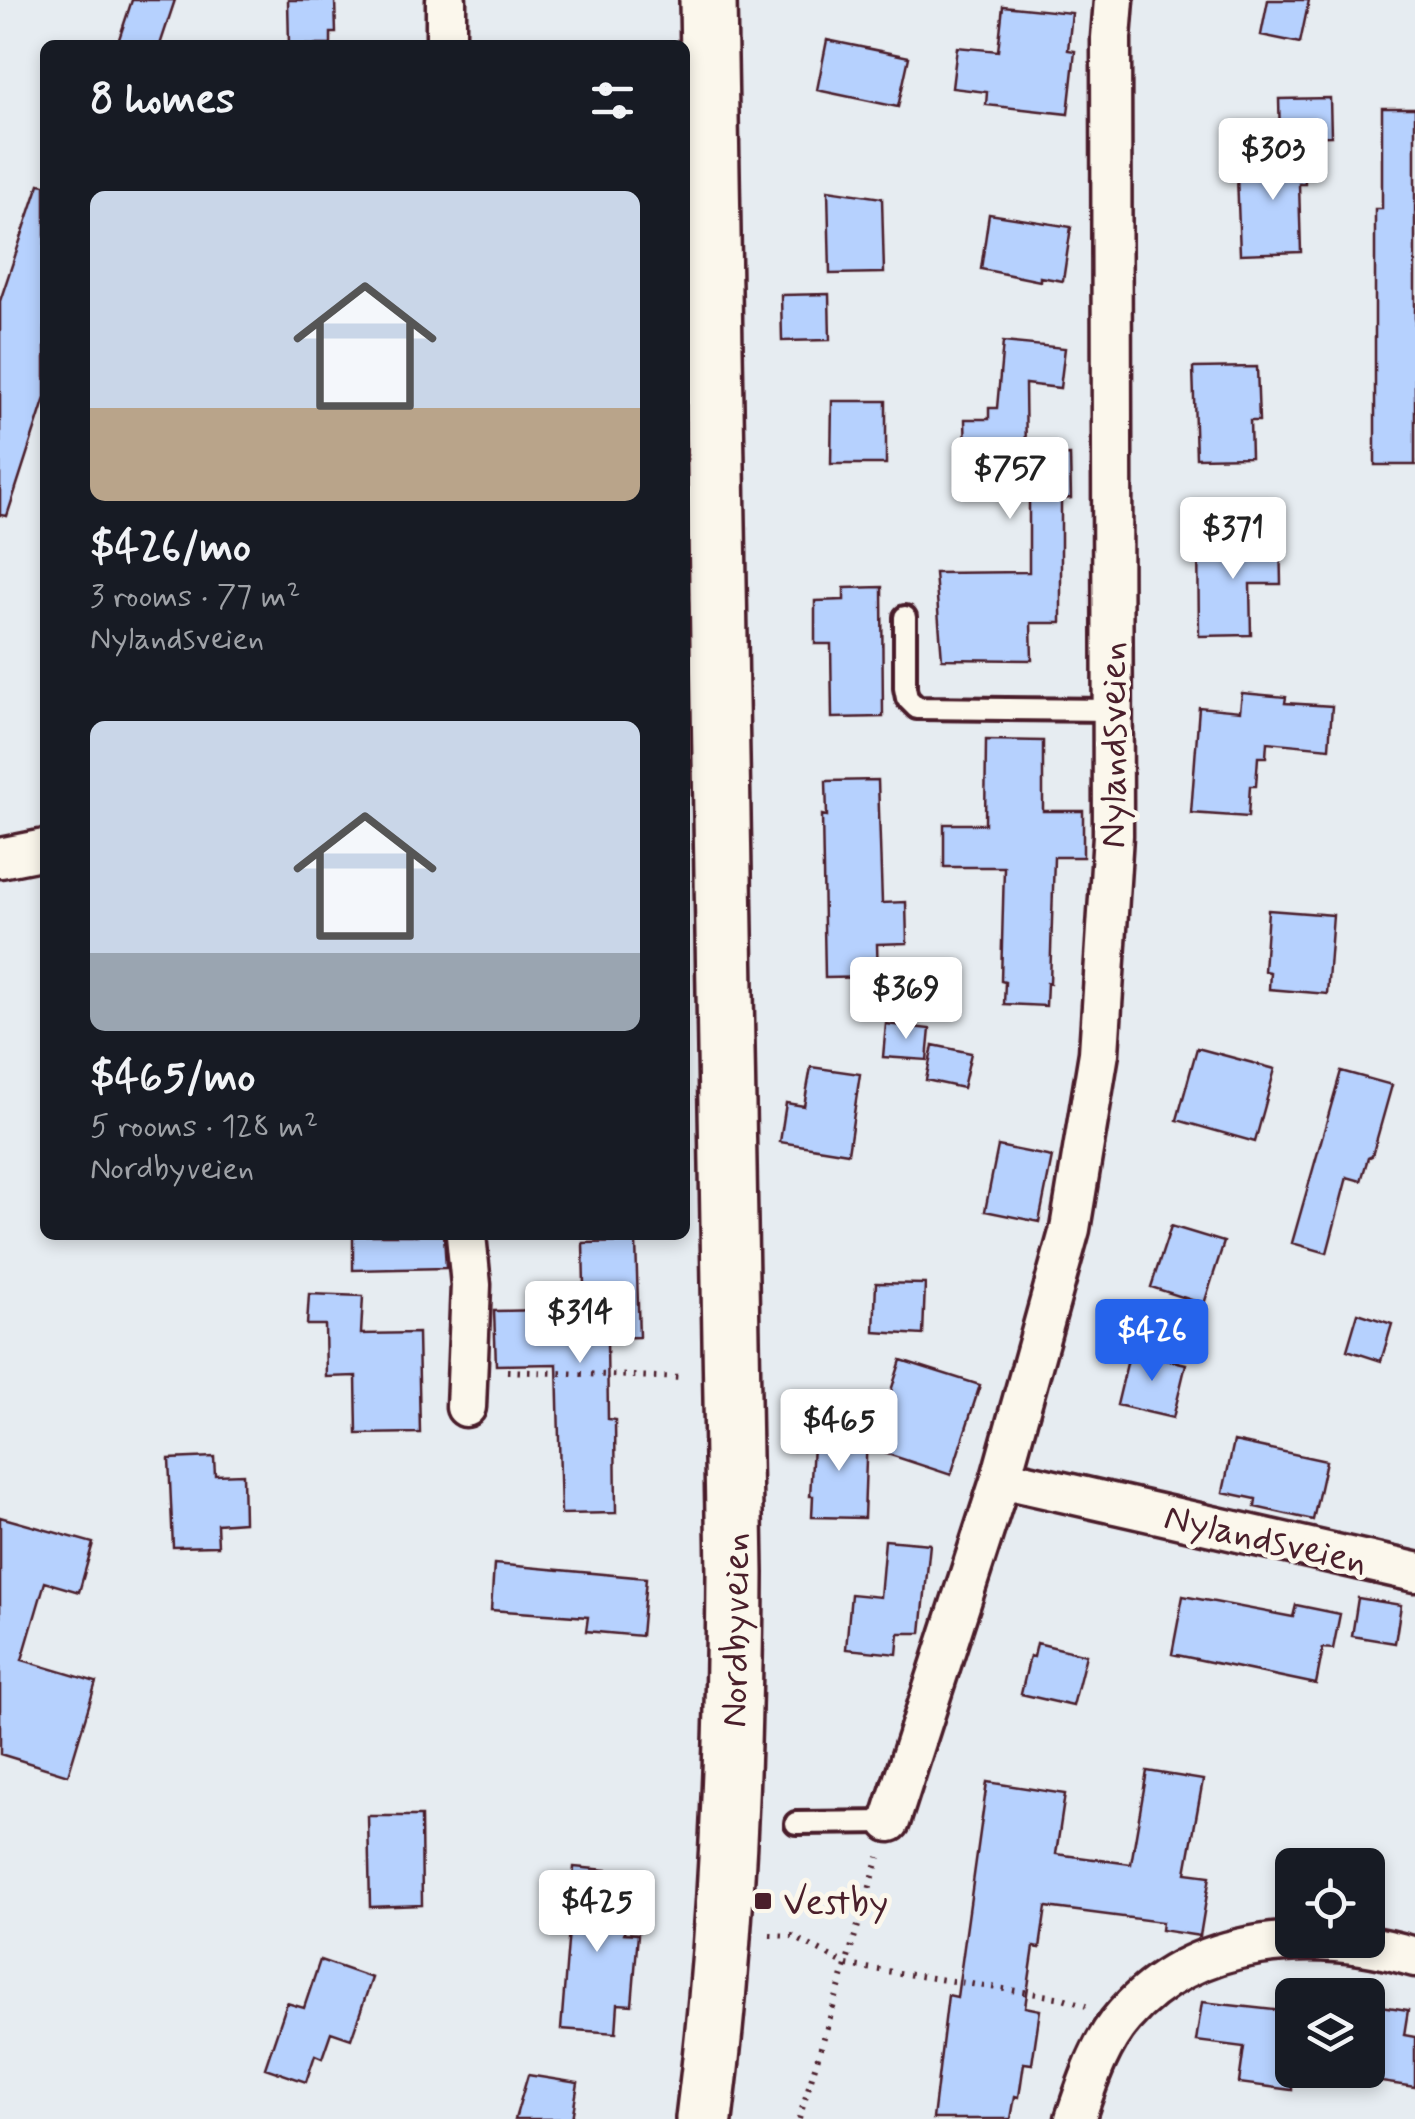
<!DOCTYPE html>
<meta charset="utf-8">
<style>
body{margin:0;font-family:Mynerve,sans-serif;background:#20242c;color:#f1f3f6;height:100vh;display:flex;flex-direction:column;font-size:38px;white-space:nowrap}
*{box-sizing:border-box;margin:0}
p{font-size:32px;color:#9ea1a6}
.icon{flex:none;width:55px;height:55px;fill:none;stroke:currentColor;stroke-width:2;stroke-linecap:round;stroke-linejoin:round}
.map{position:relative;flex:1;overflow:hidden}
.drawer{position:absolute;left:40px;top:40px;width:650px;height:1200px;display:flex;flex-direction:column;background:#171b24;border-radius:15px;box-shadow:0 5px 15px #0003}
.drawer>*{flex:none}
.controls{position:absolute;left:1275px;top:1848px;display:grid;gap:20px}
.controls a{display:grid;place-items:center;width:110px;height:110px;border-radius:15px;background:#171b24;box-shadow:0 5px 15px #0003;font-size:50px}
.price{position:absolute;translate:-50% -85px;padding:0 22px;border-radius:10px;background:#fff;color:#222;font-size:32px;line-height:65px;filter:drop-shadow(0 2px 5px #0008)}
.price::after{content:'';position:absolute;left:50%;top:60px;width:30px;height:22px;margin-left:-15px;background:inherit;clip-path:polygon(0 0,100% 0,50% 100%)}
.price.active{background:#2563eb;color:#fff}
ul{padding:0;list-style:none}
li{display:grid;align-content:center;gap:20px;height:530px;padding:0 50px}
li span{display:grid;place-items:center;height:310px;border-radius:15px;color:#555}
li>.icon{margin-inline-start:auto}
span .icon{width:180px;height:180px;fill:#fffc;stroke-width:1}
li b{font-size:42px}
h2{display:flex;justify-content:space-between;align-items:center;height:120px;padding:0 50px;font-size:42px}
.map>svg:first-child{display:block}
.building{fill:#b6d1fe;stroke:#4a1f2b;stroke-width:2.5}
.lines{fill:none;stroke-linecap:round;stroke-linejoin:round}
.lane-casing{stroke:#4a1f2b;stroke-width:28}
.street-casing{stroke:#4a1f2b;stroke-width:45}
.primary-casing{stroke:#4a1f2b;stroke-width:62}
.path{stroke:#4a1f2b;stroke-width:6;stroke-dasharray:2.5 8;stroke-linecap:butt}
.lane{stroke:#fbf7ec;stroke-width:20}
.street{stroke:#fbf7ec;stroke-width:38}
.primary{stroke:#fbf7ec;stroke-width:55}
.poi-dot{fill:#4a1f2b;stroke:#fbf7ec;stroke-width:4}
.labels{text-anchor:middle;stroke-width:10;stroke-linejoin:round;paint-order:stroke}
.street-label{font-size:38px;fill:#4a1f2b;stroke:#fbf7ec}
.poi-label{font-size:38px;fill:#4a1f2b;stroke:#fbf7ec;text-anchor:start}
</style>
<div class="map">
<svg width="1415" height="2119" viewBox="0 0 1415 2119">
<rect width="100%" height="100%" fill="#e6ecf1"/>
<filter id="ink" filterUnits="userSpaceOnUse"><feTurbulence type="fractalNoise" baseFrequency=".01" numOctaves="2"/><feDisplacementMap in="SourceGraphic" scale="20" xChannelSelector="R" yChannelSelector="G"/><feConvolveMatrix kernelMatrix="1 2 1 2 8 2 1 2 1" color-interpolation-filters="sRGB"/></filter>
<g filter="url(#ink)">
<path class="building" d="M132 0H175L160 45H117Z
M288 0H335L336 33H331V45H289Z
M1268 0H1309L1300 43 1261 35Z
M1003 6 1072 13 1068 50 1075 51 1068 114 986 105 987 92 952 88 957 47 998 51Z
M827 40 909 57 898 107 817 90Z
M1330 98 1331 136 1280 137 1279 99Z
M1382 108H1415V465H1375V209H1382Z
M1304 140 1305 184H1299L1301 252 1240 254 1237 176 1274 171 1273 141Z
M39 184 45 185V398L7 516 0 515V301Z
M828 190 882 198 884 273 830 274Z
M989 214 1071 227 1063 281 1040 277V281L981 269Z
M829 294 830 340 782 341 781 295Z
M1003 342 1065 348 1060 388 1025 384 1026 457 1070 455 1071 498 1061 499V623H1031L1032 660 942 659 935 573 1029 572V499L1019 500V491L967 492 965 419H989V408H997Z
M1257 367 1259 421H1250L1251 457 1196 458 1193 368Z
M832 401H886V464H831Z
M1280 538 1281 584H1250L1251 635 1199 636 1198 540Z
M882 587 883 717 832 718 831 644H815V601L844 600V588Z
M1242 693 1286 697 1285 703 1332 706 1329 748 1267 742 1266 757H1258L1256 786H1250L1248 817 1191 813 1199 707 1240 711Z
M986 740 1043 741V811H1083V857H1054L1050 983H1047L1046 1006 1004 1004 1005 982 1001 981 1004 867H944V824H985Z
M878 780 882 903 906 902 907 943 877 944 878 977 825 978 822 815 827 816 826 781Z
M1268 910 1333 915 1327 994 1269 989 1270 972 1264 971Z
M886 1024 930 1029 927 1060 883 1057Z
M933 1045 971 1053 963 1088 926 1080Z
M1197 1048 1275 1069 1255 1142 1177 1120Z
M811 1067 860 1074 848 1153 780 1142 786 1103 804 1106Z
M1341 1071 1392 1085 1372 1156 1368 1158 1361 1181 1347 1177 1327 1253 1292 1243Z
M998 1146 1052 1157 1039 1222 985 1211Z
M1171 1226 1224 1242 1204 1304 1151 1287Z
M353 1235H444L446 1268 353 1270Z
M636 1242 639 1337 607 1338 608 1419 615 1420 616 1513 561 1514 557 1364 496 1365 494 1311 545 1310 544 1287 584 1286 583 1243Z
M876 1283 925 1284 923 1335 874 1332Z
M309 1294 363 1296 361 1334 418 1333 420 1433 357 1434 356 1376 326 1377 325 1325H307Z
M1358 1313 1392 1324 1381 1361 1347 1350Z
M1130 1351 1186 1364 1173 1418 1117 1405Z
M901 1360 980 1385 951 1475 872 1449Z
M814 1429 867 1431 864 1518 812 1517 813 1496H810Z
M1234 1441 1326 1461 1313 1520 1255 1507 1256 1499 1223 1492Z
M214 1457 215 1475 243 1474 244 1522 217 1524 218 1546 173 1547 169 1459Z
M0 1517 93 1543 79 1592 45 1582 22 1660 96 1682 68 1775 0 1754Z
M885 1540 930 1544 921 1633H899L897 1654 846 1649 851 1594 880 1597Z
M494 1564 646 1578 641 1636 586 1631 588 1617 491 1610Z
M1183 1596 1293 1617 1296 1605 1340 1614 1333 1649 1323 1648 1316 1684 1172 1654Z
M1358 1598 1401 1605 1395 1643 1352 1636Z
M1037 1643 1086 1655 1073 1706 1021 1694 1030 1656 1034 1657Z
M1147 1771 1203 1780 1186 1873 1210 1876 1200 1936 1161 1930 1162 1922 1046 1907 1040 1948 1034 1947 1025 2007 1040 2010 1032 2064 1024 2063 1019 2097 1015 2096 1011 2119H933L948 1995 957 1997 987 1782 1065 1794 1056 1854 1131 1864Z
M368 1816H421L422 1905 370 1907Z
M574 1867 616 1871 613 1905 627 1906 624 1933 638 1934 632 2005 618 2004 616 2033 561 2029Z
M320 1960 372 1978 351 2039 331 2032 322 2058 315 2055 306 2082 265 2068 287 2003 304 2008Z
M1202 2002 1292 2012V2090L1239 2083 1244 2047 1196 2041Z
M1368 2004 1408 2010 1404 2035 1415 2037V2087L1368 2080Z
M528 2075 578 2083 572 2119H515Z"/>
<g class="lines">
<defs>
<path id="lane" d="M905 617V688L907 698 917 708 1113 710
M796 1823 890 1822"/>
<path id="street" d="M446 0V45
M0 858 45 849
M466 1235 471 1285 466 1407
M1001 1478 1415 1572
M890 1822 1001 1478 1070 1229 1099 1053 1113 835 1111 38 1114 0
M1075 2119C1087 2084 1099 2044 1124 2016 1195 1934 1317 1928 1415 1957"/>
<g id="primary">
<path id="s1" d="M704 2119C727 1938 734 1756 735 1573L708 0"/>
</g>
</defs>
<use href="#lane" class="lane-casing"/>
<use href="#street" class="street-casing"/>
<use href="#primary" class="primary-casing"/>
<path class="path" d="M507 1371 684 1378
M770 1935 792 1936 847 1965 1063 1998 1086 2006
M799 2119 879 1857"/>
<use href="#lane" class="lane"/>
<use href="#street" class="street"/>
<use href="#primary" class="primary"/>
</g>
</g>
<rect class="poi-dot" x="753" y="1891" width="20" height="20" rx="5"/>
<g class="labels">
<g class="street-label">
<text transform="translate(1112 745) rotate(-90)" y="13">Nylandsveien</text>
<text transform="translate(1266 1538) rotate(13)" y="13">Nylandsveien</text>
<text dy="13" stroke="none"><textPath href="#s1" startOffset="490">Nordbyveien</textPath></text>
</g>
<g class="poi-label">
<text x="783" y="1914">Vestby</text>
</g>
</g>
</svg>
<div class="controls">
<a><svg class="icon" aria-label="locate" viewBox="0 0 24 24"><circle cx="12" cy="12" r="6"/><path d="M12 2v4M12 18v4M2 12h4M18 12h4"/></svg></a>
<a><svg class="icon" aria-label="layers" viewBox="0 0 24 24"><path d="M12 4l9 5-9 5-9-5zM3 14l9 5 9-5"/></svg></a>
</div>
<b class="price" style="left:1273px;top:203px">$303</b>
<b class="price" style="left:1010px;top:522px">$757</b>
<b class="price" style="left:1233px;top:582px">$371</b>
<b class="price" style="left:906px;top:1042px">$369</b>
<b class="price" style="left:580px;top:1366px">$314</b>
<b class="price active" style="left:1152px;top:1384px">$426</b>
<b class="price" style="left:839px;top:1474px">$465</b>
<b class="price" style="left:597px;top:1955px">$425</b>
<section class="drawer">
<h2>8 homes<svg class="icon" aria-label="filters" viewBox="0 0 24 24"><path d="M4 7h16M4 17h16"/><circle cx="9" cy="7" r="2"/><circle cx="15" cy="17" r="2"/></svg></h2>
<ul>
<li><span style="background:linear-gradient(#c9d6e8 70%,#b9a48a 0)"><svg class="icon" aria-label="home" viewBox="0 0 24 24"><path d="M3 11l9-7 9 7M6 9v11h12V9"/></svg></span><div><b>$426/mo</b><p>3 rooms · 77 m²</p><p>Nylandsveien</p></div></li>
<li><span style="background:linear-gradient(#c9d6e8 75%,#9aa5b1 0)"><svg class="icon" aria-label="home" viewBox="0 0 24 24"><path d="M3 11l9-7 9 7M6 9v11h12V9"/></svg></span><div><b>$465/mo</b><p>5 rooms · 128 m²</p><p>Nordbyveien</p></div></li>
</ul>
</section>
</div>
